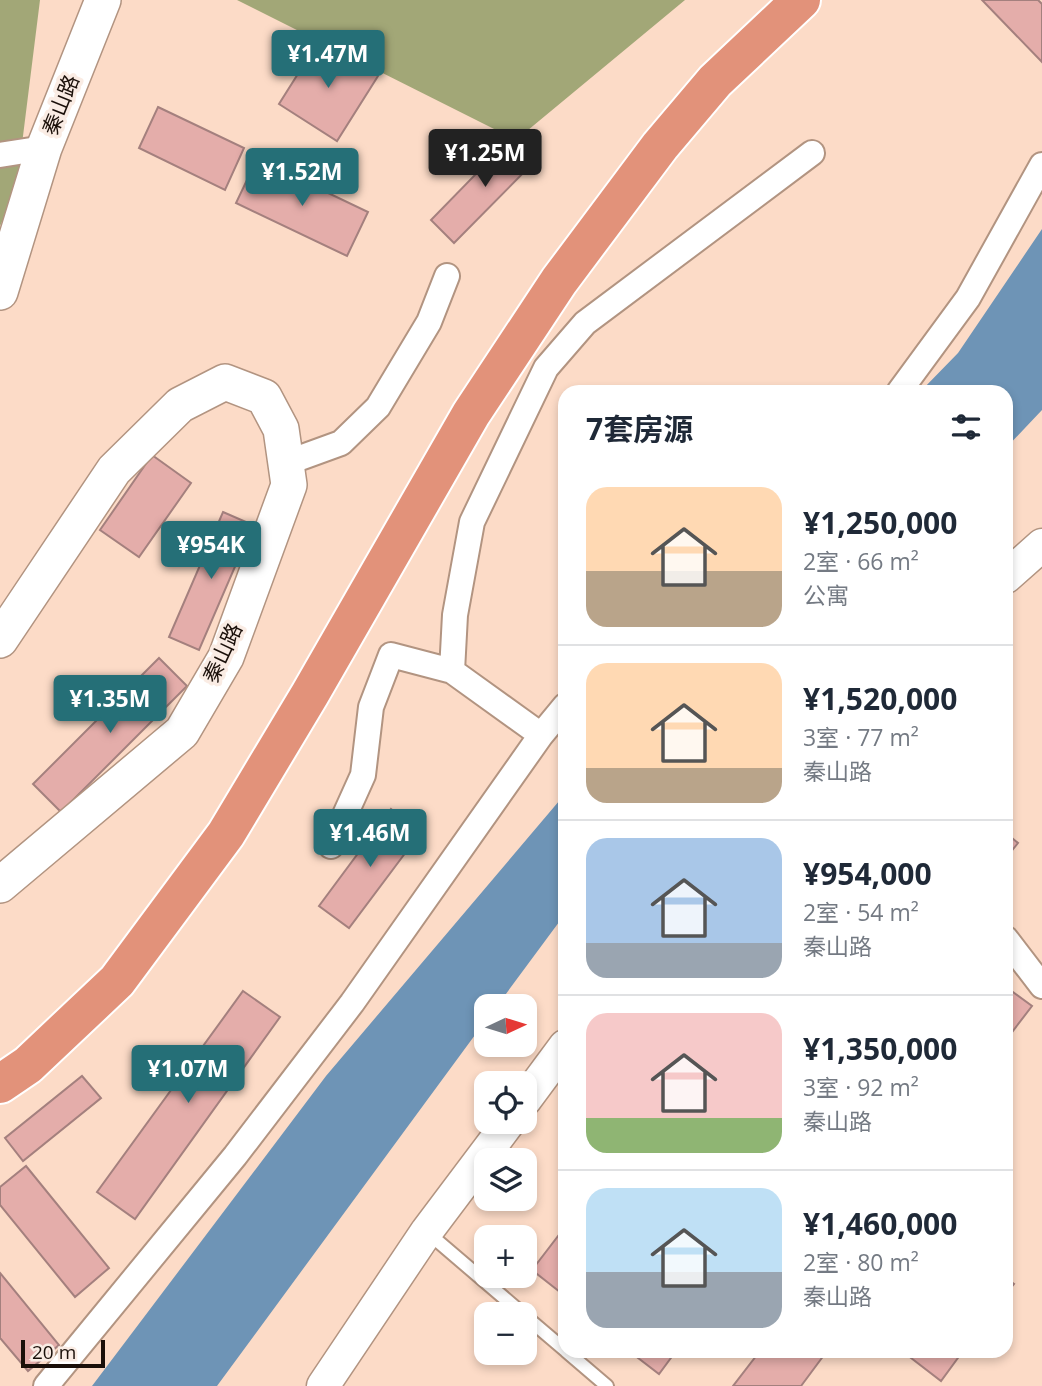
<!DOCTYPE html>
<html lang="zh">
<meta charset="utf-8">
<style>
body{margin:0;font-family:"Open Sans","Noto Sans SC",sans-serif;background:#f6f6f7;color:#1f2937;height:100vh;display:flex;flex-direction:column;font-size:26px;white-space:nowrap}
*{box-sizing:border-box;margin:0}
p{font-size:23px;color:#747a83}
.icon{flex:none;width:38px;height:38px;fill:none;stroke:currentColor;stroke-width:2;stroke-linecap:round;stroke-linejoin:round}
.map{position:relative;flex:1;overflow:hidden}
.panel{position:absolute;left:558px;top:385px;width:455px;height:973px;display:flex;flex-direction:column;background:#fff;border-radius:21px;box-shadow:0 4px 10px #0003}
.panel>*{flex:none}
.needle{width:46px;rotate:86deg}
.tools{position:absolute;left:474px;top:994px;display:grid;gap:14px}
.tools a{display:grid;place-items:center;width:63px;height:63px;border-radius:14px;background:#fff;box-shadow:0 4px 10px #0003;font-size:35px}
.scale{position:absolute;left:21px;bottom:18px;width:84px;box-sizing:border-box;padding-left:7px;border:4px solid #1a0f09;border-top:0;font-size:19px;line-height:24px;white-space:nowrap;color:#1a0f09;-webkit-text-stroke:5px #faece4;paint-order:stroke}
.price{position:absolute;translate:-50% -60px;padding:0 16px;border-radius:7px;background:#256f77;color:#fff;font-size:23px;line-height:46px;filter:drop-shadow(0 2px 4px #0008)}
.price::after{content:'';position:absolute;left:50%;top:42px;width:21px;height:16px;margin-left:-10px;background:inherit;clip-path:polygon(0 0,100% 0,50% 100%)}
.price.current{background:#222;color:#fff}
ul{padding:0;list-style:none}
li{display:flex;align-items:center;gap:21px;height:175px;padding:0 28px}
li+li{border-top:2px solid #e0e1e3}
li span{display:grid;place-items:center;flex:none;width:196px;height:140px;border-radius:21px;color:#555}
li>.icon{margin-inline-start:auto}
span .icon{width:84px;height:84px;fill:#fffc;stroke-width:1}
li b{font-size:30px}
h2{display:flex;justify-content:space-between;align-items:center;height:84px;padding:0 28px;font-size:30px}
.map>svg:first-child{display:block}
.forest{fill:#a2a777}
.water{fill:#6e94b6}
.building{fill:#e4adaa;stroke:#a4807e;stroke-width:2}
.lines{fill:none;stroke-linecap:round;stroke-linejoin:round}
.service-casing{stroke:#b29481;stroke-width:16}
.minor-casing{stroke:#b29481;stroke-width:28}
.tertiary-casing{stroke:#b29481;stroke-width:35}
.secondary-casing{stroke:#b29481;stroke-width:38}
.trunk-casing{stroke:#fff;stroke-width:42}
.service{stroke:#fff;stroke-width:12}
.minor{stroke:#fff;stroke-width:24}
.tertiary{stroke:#fff;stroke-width:32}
.secondary{stroke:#fff;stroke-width:35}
.trunk{stroke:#e2927a;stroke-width:38}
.labels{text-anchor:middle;stroke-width:7;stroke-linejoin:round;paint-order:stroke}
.street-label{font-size:21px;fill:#1a0f09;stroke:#faece4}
</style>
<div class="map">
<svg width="1042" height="1386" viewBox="0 0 1042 1386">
<rect width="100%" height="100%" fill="#fcdbc7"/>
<path class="forest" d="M0 0H40L16 192 0 226Z
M237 0H685L516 140Z"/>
<path class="water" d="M1042 229V410L1006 448V392H920L958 353Z
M565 794V914L497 1006H486V1020L217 1386H92L326 1076Z"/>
<path class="building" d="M982 0H1038L1042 4V62Z
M320 39 378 76 337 141 279 104Z
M158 107 244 148 225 190 139 148Z
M515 134 538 158 454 243 431 220Z
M257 159 368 212 347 256 236 203Z
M152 455 191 483 139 557 100 530Z
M223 512 253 525 199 650 169 637Z
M159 658 187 686 61 812 33 784Z
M391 809 421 832 349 928 319 906Z
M1006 833 1018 843 1006 858Z
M1006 987 1032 1006 1006 1040Z
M243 991 280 1017 135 1219 97 1192Z
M82 1076 101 1098 23 1161 5 1138Z
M26 1166 109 1268 75 1297 0 1205V1187Z
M565 1227V1296L532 1270Z
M0 1273 59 1345 28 1371 0 1338Z
M1006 1278 1014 1284 1006 1294Z
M629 1351H676L659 1374Z
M760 1351H827L801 1386H733Z
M902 1351H963L941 1381Z"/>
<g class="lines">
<defs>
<path id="service" d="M427 1232 523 1314
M525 1316 565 1350
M566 1351 607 1386"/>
<path id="minor" d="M0 155 44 148
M899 392 968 298 1042 165
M286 463 341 443 378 407 429 322 447 276
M541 735 452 671 455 615 472 522 546 368 585 323 812 153
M331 846 363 775 371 707 391 655 452 671
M1006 939 1042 986
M46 1386 235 1156 352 1003 541 735 565 706"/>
<path id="tertiary" d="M1006 577 1042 545
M525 1100 565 1046
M323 1386 427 1231 509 1122"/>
<path id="secondary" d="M0 292 44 148 103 0
M0 640 114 470 180 405 225 382 264 397 281 429 289 485 226 657 182 732 0 885"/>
<path id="trunk" d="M0 1084 28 1065 117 981 226 834 310 694 471 414 559 281 660 146 715 81 801 0"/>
</defs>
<use href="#service" class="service-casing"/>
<use href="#minor" class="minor-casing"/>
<use href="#tertiary" class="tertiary-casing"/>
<use href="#secondary" class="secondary-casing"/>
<use href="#trunk" class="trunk-casing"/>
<use href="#service" class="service"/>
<use href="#minor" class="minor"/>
<use href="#tertiary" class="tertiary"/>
<use href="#secondary" class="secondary"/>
<use href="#trunk" class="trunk"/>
</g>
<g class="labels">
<g class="street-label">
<text transform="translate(61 105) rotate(-68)" y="7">秦山路</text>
<text transform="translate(223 653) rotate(-65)" y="7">秦山路</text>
</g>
</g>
</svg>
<div class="tools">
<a><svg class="needle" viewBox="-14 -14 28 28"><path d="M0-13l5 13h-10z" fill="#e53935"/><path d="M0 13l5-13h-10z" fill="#747a83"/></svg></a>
<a><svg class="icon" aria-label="locate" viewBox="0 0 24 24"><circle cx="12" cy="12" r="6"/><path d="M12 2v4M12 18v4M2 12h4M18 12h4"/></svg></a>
<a><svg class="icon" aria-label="layers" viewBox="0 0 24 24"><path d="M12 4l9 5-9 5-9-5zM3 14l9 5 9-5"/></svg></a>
<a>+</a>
<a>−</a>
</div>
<div class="scale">20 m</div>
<b class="price" style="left:328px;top:90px">¥1.47M</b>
<b class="price current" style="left:485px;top:189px">¥1.25M</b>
<b class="price" style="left:302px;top:208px">¥1.52M</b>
<b class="price" style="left:211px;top:581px">¥954K</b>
<b class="price" style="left:110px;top:735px">¥1.35M</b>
<b class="price" style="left:370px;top:869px">¥1.46M</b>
<b class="price" style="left:188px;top:1105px">¥1.07M</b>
<section class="panel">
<h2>7套房源<svg class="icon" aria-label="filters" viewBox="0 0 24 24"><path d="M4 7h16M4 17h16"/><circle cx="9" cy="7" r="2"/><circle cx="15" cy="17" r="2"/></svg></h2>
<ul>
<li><span style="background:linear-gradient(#ffd9b3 60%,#b9a48a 0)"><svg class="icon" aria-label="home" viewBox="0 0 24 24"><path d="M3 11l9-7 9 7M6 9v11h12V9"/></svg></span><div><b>¥1,250,000</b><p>2室 · 66 m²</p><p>公寓</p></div></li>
<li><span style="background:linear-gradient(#ffd9b3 75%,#b9a48a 0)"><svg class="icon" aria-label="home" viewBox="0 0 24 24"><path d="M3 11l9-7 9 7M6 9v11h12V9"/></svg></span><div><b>¥1,520,000</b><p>3室 · 77 m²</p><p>秦山路</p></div></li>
<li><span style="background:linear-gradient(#a9c7e8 75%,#9aa5b1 0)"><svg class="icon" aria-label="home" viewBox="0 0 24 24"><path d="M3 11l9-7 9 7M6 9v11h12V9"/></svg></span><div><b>¥954,000</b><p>2室 · 54 m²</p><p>秦山路</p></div></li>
<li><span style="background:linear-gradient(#f6c9c9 75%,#8fb573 0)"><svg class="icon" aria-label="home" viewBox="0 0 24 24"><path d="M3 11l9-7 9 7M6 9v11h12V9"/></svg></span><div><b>¥1,350,000</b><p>3室 · 92 m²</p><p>秦山路</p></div></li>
<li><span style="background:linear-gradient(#bfe0f5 60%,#9aa5b1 0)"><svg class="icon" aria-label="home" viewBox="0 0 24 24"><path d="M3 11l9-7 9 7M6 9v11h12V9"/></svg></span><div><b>¥1,460,000</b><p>2室 · 80 m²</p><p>秦山路</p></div></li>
</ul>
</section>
</div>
